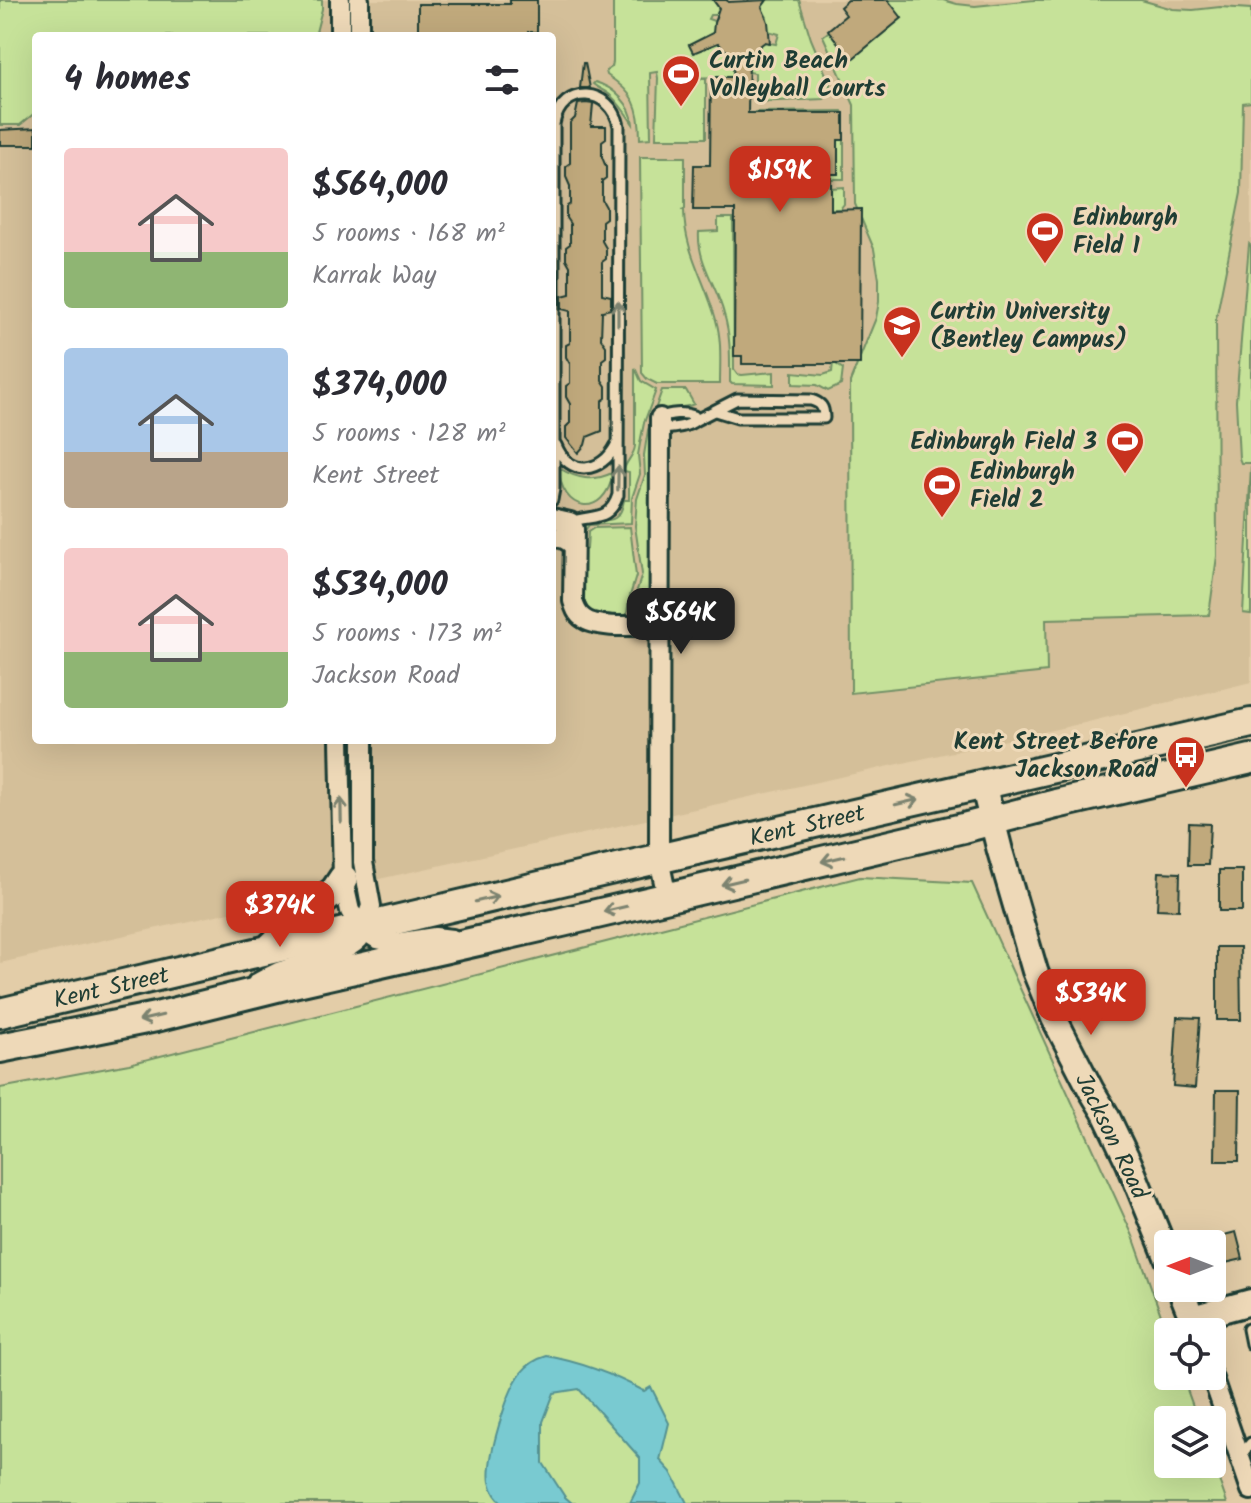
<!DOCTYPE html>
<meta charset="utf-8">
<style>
body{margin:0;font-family:Kalam,sans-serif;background:#f7f7f7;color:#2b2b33;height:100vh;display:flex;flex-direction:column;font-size:30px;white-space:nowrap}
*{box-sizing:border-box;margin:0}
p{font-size:26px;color:#7c7c81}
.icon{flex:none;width:44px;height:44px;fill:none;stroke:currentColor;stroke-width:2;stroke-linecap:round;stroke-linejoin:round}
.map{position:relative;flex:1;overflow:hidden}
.details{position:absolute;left:32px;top:32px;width:524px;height:712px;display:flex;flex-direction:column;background:#fff;border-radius:8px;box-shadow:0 8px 32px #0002}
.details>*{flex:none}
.needle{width:52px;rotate:270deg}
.tools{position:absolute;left:1154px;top:1230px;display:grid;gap:16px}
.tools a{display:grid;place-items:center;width:72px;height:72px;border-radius:8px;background:#fff;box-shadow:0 8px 32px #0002;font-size:40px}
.price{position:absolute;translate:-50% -68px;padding:0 18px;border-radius:16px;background:#c8321e;color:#fff;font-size:26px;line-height:52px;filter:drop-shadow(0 2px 4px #0008)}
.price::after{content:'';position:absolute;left:50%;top:48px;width:24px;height:18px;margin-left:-12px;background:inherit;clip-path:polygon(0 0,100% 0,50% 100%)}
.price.on{background:#222;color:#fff}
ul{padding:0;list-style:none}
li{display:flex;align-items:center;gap:24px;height:200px;padding:0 32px}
li span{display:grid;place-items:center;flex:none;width:224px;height:160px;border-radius:8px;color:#555}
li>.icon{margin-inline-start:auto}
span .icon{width:96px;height:96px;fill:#fffc;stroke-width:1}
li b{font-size:34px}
h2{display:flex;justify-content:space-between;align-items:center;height:96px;padding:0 32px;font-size:34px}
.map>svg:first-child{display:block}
.built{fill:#d4bf99;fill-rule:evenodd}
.green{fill:#c6e299;stroke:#729066;stroke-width:2}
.water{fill:#79cad1;stroke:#559292;stroke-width:2}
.building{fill:#c0a97c;stroke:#1f3d34;stroke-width:2}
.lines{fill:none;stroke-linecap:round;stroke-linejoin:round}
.lane-casing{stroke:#1f3d34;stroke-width:15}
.street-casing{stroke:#1f3d34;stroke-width:24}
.secondary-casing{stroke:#1f3d34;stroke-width:30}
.primary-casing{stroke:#1f3d34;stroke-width:34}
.lane{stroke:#eed9b8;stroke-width:9}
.street{stroke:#eed9b8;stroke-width:18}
.secondary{stroke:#eed9b8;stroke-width:24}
.primary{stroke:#eed9b8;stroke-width:28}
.oneway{stroke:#7c836f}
.labels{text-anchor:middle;stroke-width:6;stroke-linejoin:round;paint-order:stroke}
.poi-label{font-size:24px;font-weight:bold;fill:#1f3d34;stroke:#eed9b8;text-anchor:start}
.street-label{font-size:24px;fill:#1f3d34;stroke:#eed9b8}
</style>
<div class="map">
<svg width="1251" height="1503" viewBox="0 0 1251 1503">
<rect width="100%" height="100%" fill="#e3cda8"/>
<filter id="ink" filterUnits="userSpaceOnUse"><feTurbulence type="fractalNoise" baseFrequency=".0125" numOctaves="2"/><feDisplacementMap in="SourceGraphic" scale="16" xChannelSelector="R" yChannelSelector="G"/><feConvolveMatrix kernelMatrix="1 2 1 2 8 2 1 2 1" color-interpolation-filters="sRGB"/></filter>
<g filter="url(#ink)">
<path class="built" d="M0 0H1251V682L1084 723 0 963ZM36 36H552V740H36Z"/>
<path class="green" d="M0 0H322V9L315 36H36V112L20 125H0Z
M613 0H715L714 1 720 10 716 15H710L708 19 714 21V32L705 37 718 43 735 54 734 77 666 78 706 79V138H656L658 78 657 72 650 73 651 138 640 139C640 106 634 93 607 75L606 71 612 67 613 62Z
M767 0H799L811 39 830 84V93L824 99 755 102V73L749 72 747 54 756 50 764 42 776 44 779 34 768 31 767 17 761 8Z
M869 0H943L957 4 975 6 1034 0H1141L1173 9 1193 10 1220 7 1251 9V102L1243 103 1241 193 1216 319 1217 556 1209 615 1046 619 1047 672 851 693 850 382 876 318 879 302V279L874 249 855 204 854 105 823 36Z
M595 82C614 87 632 105 633 124 627 115 620 104 611 96 606 91 599 89 593 84Z
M842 111 844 116V179H831V174H838V138L754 121 755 112Z
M640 157H685V209L681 210H684C684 251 706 282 716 320 722 341 720 362 720 384H657L647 379 642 373Z
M844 187V204L840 209H831V188Z
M718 218H733L734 370 737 374 742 375 774 372V385L732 384 730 382C730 359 731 337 724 314 717 286 697 262 699 232L718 231Z
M1249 244 1251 246V463H1241L1239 458 1236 401Z
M833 362 843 369 841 385 828 391 817 385 793 384V372L823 375 832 372Z
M635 368 641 381 656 390 644 423 641 438 638 455 640 474 632 498 631 523 589 525 584 532 583 544H580C581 538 580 529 584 525 596 513 619 533 624 500H629V472L624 471C625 461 634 457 635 446Z
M662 390H686L694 404C673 413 663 399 652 425L650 608 646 614 636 617 633 614 634 600 642 574 635 526 637 499 645 475 644 455 648 430Z
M1251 466V614L1243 613Z
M559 468C577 479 593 482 612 473L613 474C604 520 560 512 559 468Z
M630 527 636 576 629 599 627 614 623 617H613L612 615 608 614 607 617C591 614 584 608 580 592L584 589V586H582L583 550 587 549 588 532 594 528Z
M860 877 972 883 1133 1236 1168 1335V1376H1182L1198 1420H1168V1464H1212V1460L1227 1503H0V1088L129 1064Z"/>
<path class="water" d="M547 1356C580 1362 614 1375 644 1391L651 1387 669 1423 660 1460 671 1472 687 1503H630L640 1483V1458L579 1389 554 1393 543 1422V1463L565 1497 572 1503H503C496 1498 492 1491 490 1482 486 1460 507 1391 521 1373 528 1364 536 1359 547 1356Z"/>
<path class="building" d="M510 0H537V32H528V36H418V4H510Z
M713 0H727L728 2 767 0 762 7 768 22 770 43 765 42 749 54 748 113H844V140H838V174H831V210L861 209 860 364H742V356H734L735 210H693L694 165H710L711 77H733L734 55 724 49 718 43 693 53 689 45 713 33 714 23 719 8Z
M848 0H888L902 18 851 60 828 30 846 15 840 7Z
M583 63H585L590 88H580Z
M586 103 593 104 591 126H606V138L602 141V157L606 167V178L602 181V200L606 207V218L602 221V241L606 248V259L602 262V294L611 296V309L602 311 601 339 606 346V357L602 360V380L606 386V398L602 401V431L587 437 585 445 578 453 566 438V427L570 423V404L566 397V386L570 383V364L566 357V345L570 343V311L562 309V296L570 294V266L566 259V247L570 244V224L566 218V207L570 204V186L566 177V166L570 163V123L575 118 578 104Z
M36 128V145H0V130Z
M1189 823 1210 824 1208 865H1188Z
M1219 870H1242V911H1219Z
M1159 872 1180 873 1179 910 1157 909Z
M1217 947H1240L1241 1020H1217Z
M1177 1017 1200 1018 1195 1088 1173 1086Z
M1216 1090H1240L1239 1161H1215Z
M1236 1232 1243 1259 1212 1266V1238Z"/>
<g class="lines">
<defs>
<path id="lane" d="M660 418C669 413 684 412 694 416L696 420C686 428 673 428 660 429
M696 420 737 399 811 400C821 403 824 407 824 418H738L715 411
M556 445C569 478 602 473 616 445
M552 500 554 489V124C562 83 611 87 619 126L618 495C609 523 592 514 570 522
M1248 1329 1251 1344
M1239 1457 1251 1443"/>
<path id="street" d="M340 0V36
M359 36V0
M660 418 659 859 667 897
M552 518 570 522 574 529 573 601C575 608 577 614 583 618 597 630 641 625 659 625
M552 537C561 537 567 539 573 546
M340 740 343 879 350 911 366 932 377 939 396 943 435 937 452 939
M257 983C265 979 273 974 281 971 303 963 343 956 359 939L371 906 363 862V740
M1212 1376 1251 1490"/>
<path id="secondary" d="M983 784 1000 851 1035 971 1054 1018 1091 1090 1105 1113 1129 1163 1168 1259
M1180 1288 1192 1318 1251 1302"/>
<path id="primary" d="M268 950 312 909 335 891 343 879
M0 1013 570 879 1251 723
M0 1048 156 1017 293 983 562 922 963 828 1056 804 1251 759"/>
</defs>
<use href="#lane" class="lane-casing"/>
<use href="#street" class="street-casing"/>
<use href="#secondary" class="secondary-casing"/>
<use href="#primary" class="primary-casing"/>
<use href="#lane" class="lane"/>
<use href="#street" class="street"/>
<use href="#secondary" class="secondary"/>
<use href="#primary" class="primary"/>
</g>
<defs><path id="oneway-shaft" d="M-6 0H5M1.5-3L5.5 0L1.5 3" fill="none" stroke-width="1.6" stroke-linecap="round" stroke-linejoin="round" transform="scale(2)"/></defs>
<g class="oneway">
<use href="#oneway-shaft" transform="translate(618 313) rotate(-90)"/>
<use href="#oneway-shaft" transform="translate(618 478) rotate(-89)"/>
<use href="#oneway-shaft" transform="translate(907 802) rotate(-13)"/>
<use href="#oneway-shaft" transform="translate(341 810) rotate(-91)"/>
<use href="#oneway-shaft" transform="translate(833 859) rotate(167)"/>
<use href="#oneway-shaft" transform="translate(733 882) rotate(167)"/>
<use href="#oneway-shaft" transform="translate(487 899) rotate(-13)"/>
<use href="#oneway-shaft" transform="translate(615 909) rotate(167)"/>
<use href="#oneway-shaft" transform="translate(151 1018) rotate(167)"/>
</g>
</g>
<defs>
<symbol id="stadium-pin" viewBox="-11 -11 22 30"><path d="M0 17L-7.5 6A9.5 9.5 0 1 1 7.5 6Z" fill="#c8321e" stroke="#eed9b8"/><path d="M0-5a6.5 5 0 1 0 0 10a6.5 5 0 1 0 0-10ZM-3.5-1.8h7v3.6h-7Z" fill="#fff"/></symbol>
<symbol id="university-pin" viewBox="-11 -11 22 30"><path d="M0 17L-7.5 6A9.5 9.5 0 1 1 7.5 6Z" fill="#c8321e" stroke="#eed9b8"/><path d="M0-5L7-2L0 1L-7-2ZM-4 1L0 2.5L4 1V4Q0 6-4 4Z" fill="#fff"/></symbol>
<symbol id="bus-pin" viewBox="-11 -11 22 30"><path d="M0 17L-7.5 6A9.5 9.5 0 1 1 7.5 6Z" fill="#c8321e" stroke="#eed9b8"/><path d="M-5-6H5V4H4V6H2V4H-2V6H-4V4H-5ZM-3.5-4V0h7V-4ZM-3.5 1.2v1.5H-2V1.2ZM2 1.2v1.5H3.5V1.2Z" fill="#fff"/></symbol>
</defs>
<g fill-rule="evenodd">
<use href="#stadium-pin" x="659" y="52" width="44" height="60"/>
<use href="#stadium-pin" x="1023" y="209" width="44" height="60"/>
<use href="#university-pin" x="880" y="303" width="44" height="60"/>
<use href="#stadium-pin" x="1103" y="419" width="44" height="60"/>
<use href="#stadium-pin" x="920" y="463" width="44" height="60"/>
<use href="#bus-pin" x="1164" y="733" width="44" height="60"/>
</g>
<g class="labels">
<g class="poi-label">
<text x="709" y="68">Curtin Beach<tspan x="709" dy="28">Volleyball Courts</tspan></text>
<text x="1073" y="225">Edinburgh<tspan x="1073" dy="28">Field 1</tspan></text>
<text x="930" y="319">Curtin University<tspan x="930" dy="28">(Bentley Campus)</tspan></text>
<text x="1097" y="449" text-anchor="end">Edinburgh Field 3</text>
<text x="970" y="479">Edinburgh<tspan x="970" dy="28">Field 2</tspan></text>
<text x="1158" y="749" text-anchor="end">Kent Street Before<tspan x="1158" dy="28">Jackson Road</tspan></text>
</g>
<g class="street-label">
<text transform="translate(807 825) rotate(-13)" y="8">Kent Street</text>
<text transform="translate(111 987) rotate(-13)" y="8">Kent Street</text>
<text transform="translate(1112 1136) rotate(64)" y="8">Jackson Road</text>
</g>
</g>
</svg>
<div class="tools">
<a><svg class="needle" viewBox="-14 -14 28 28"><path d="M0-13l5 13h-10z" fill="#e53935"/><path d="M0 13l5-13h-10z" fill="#7c7c81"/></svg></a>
<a><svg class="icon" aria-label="locate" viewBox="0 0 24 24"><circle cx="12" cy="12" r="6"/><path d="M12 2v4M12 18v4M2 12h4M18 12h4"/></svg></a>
<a><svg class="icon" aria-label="layers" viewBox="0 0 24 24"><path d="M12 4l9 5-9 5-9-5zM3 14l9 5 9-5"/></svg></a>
</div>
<b class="price" style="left:780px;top:214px">$159K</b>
<b class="price on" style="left:681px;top:656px">$564K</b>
<b class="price" style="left:280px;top:949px">$374K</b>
<b class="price" style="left:1091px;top:1037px">$534K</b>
<section class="details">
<h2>4 homes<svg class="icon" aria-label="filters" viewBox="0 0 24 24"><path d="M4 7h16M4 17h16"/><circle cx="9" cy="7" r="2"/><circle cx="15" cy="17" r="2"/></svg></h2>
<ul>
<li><span style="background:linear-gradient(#f6c9c9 65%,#8fb573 0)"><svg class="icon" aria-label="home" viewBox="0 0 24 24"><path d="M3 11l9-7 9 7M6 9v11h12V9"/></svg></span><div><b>$564,000</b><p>5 rooms · 168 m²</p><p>Karrak Way</p></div></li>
<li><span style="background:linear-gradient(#a9c7e8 65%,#b9a48a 0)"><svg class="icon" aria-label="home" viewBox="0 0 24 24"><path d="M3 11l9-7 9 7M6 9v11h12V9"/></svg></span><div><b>$374,000</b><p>5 rooms · 128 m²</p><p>Kent Street</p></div></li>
<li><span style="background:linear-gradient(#f6c9c9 65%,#8fb573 0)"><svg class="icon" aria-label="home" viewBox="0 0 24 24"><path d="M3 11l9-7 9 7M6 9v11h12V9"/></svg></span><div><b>$534,000</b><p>5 rooms · 173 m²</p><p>Jackson Road</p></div></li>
</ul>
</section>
</div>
